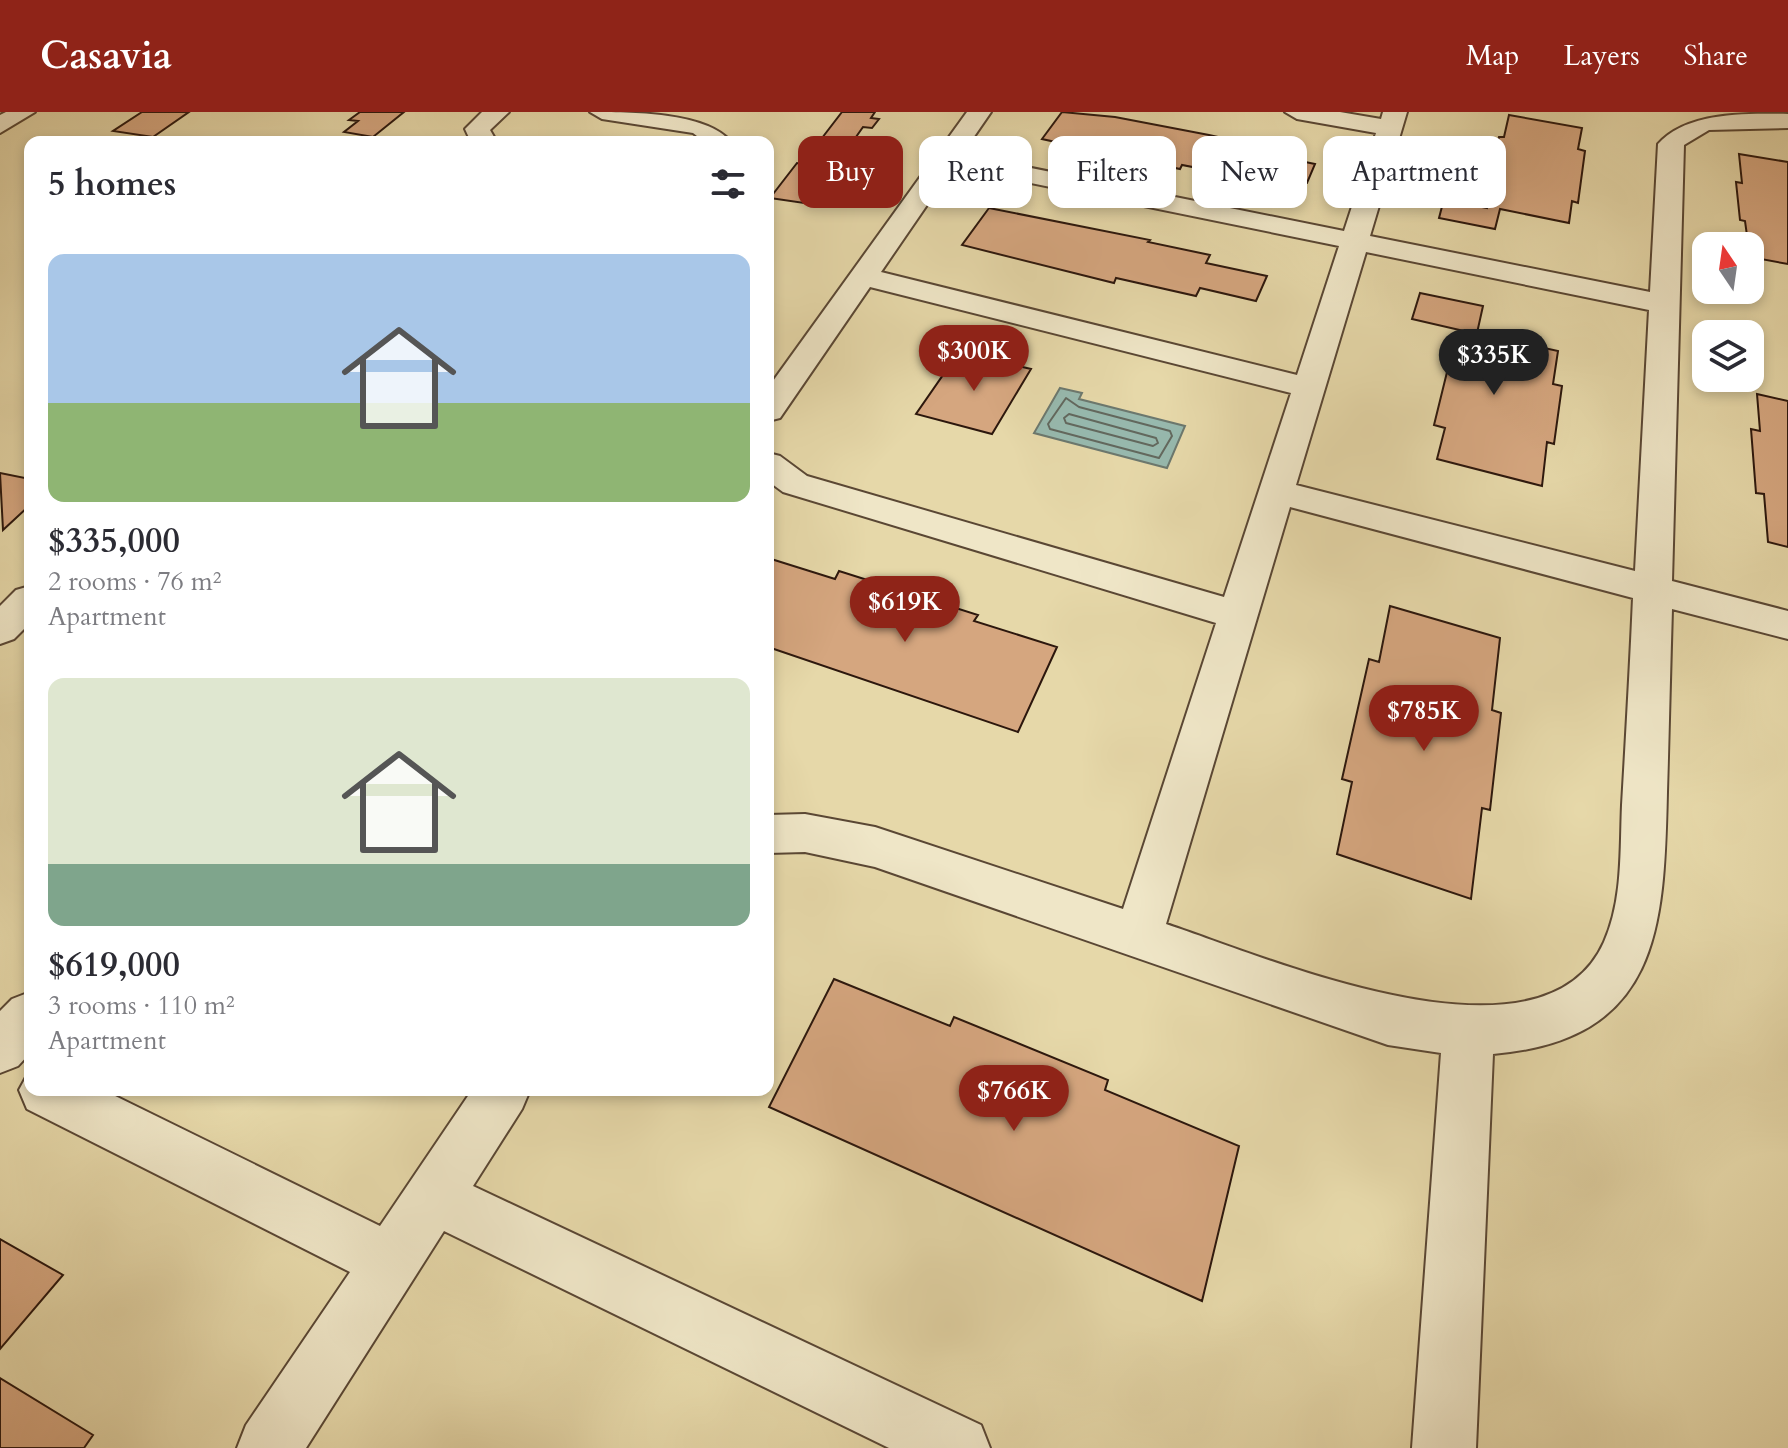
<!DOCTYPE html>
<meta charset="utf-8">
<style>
body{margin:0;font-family:Cardo,serif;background:#f2f2f3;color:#2b2b33;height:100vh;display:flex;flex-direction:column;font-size:30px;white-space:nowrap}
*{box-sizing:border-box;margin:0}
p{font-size:26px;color:#7c7c81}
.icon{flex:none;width:44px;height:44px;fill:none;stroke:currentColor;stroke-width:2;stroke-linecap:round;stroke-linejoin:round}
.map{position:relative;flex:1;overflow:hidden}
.details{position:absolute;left:24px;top:24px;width:750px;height:960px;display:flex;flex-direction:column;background:#fff;border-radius:16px;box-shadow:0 4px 12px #0003}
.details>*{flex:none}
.top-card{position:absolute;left:798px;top:24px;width:760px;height:72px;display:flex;gap:16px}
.needle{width:52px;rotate:347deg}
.controls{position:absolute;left:1692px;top:120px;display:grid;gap:16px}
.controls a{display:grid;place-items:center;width:72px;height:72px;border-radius:16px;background:#fff;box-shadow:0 4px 12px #0003;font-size:40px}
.price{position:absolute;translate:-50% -68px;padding:0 18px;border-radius:28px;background:#8f2418;color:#fff;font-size:26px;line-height:52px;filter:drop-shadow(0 2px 4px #0008)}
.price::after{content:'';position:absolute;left:50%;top:48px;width:24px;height:18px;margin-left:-12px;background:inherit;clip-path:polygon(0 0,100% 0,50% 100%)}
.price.selected{background:#222;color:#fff}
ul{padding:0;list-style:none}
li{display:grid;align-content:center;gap:16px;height:424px;padding:0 24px}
li span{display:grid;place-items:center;height:248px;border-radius:16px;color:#555}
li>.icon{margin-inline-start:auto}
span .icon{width:144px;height:144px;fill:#fffc;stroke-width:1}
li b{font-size:34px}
h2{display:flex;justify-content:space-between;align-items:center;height:96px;padding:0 24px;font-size:34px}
.tag{padding:0 28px;border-radius:16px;background:#fff;box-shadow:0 4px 12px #0003;font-size:28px;line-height:72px}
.tag.selected{background:#8f2418;color:#fff}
header{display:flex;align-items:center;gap:48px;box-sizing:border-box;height:112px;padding:0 40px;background:#8f2418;color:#fff}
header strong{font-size:38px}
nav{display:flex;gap:44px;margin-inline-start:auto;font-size:28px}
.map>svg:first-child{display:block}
.water{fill:#97b9ae;stroke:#6c786e;stroke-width:2}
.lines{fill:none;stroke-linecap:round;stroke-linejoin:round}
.shore{stroke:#62685e;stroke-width:2}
.building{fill:#d5a67f;stroke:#2c170d;stroke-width:2}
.minor-casing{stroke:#5a4734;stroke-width:4}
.minor{fill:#efe6c7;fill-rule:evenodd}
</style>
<header>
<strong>Casavia</strong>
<nav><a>Map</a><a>Layers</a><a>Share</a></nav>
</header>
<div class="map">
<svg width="1788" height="1336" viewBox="0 0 1788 1336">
<rect width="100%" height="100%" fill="#e6d8a9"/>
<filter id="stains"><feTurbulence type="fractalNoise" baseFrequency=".0025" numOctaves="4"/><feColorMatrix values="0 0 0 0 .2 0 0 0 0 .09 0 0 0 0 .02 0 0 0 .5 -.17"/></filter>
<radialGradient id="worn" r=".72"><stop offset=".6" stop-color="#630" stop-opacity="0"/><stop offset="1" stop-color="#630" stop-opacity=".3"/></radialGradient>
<path class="water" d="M1060 276 1082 281 1079 287 1185 314 1167 356 1034 321Z"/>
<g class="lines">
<path class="shore" d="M1066 286 1079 295 1170 319 1172 324 1159 346 1050 317 1048 312Z
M1069 302 1156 326 1158 331 1153 334 1066 311 1064 306Z"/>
</g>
<path class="building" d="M142 0H189L153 25 113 19Z
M360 0H404L373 25 344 20 358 9 349 8Z
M842 0H875L871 6 879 7 872 16 863 15 849 35 858 36 850 47 840 46 824 68 833 70 825 80 814 78 804 91 770 86 797 51 802 52Z
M1062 0 1115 5 1209 23 1263 35 1261 41 1315 52 1307 71 1256 62 1254 67 1182 53 1180 57 1042 27Z
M1509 3 1582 16 1578 37 1585 39 1578 91 1572 89 1569 111 1500 97 1495 117 1439 106 1444 87 1487 96 1494 69 1488 68 1499 25H1504Z
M1739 42 1788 50V152L1750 145 1745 109 1740 108 1736 70 1742 71Z
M989 96 1150 128 1148 130 1210 143 1206 151 1267 164 1256 189 1200 176 1196 184 1116 166 1114 171 962 133Z
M1420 181 1483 194 1477 221 1558 239 1553 272 1562 274 1554 332 1547 330 1542 374 1437 347 1445 316 1434 313 1448 256 1455 258 1464 219 1412 207Z
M959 240 1031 257 992 322 916 302Z
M1757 282 1788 289V435L1768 430 1764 382 1756 381 1751 317 1760 319Z
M0 361 30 367V393L3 418Z
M768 446 835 467 839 459 978 503 974 509 1057 535 1018 620 768 535Z
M1390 494 1500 526 1492 598 1501 601 1490 698 1482 696 1471 787 1337 742 1352 670 1342 667 1369 547 1379 550Z
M834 867 950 914 954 905 1108 968 1105 978 1239 1034 1202 1189 769 995Z
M0 1127 63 1163 0 1237Z
M0 1266 93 1323 84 1336H0Z"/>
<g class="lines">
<defs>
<path id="minor" d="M6 0H35L0 21V3Z
M482 0H509L490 18 497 30H471L465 17Z
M590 0C630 0 707 0 731 30H705L693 21 602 7Z
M967 0H991L962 42 1344 119 1376 21 1297 7 1285 0H1340L1381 7 1383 0H1407L1370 124 1650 180 1658 32C1686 0 1745 1 1788 2V16L1709 18 1684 33 1672 469 1788 499V527L1672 497C1670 558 1669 619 1667 680 1664 816 1660 928 1493 942L1476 1336H1412L1441 941 1388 933 875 755 805 740 768 741V703L805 702 875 715 1123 797 1216 511 783 380 768 369V341L780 344 807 364 1224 485 1291 281 870 175 780 306 768 309V276ZM953 55 1339 134 1297 263 881 160ZM1366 140 1649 198 1635 459 1296 373ZM1290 395 1633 486C1630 555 1626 624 1622 693 1620 737 1623 788 1604 830 1543 967 1264 844 1166 812Z
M30 474V511L14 527 0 532V494L16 478Z
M30 880V941L18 954 0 961V899L12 887Z
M30 958V978H103L380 1114 472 978H530L522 997 473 1074 981 1313 990 1336H889L444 1119 306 1336H237L246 1313 350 1160 27 997 19 978Z"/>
</defs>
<use href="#minor" class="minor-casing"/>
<use href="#minor" class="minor"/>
</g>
<rect width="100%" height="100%" filter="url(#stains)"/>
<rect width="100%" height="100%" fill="url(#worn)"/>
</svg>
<div class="controls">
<a><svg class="needle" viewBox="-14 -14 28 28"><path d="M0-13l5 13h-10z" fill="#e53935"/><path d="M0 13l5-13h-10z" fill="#7c7c81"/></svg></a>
<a><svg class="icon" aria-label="layers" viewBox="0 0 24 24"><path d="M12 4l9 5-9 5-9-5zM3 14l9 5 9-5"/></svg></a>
</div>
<b class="price" style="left:974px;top:281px">$300K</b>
<b class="price selected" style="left:1494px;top:285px">$335K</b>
<b class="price" style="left:905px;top:532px">$619K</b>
<b class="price" style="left:1424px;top:641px">$785K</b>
<b class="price" style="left:1014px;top:1021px">$766K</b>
<div class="top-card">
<a class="tag selected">Buy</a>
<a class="tag">Rent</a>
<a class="tag">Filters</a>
<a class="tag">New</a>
<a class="tag">Apartment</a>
</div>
<section class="details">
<h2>5 homes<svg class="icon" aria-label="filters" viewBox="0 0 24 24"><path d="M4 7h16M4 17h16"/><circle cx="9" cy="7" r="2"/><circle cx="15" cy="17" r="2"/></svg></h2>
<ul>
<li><span style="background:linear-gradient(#a9c7e8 60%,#8fb573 0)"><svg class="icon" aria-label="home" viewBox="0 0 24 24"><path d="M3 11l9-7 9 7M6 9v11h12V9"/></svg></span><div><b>$335,000</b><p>2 rooms · 76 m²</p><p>Apartment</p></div></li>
<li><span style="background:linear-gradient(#dfe7d0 75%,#7fa58c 0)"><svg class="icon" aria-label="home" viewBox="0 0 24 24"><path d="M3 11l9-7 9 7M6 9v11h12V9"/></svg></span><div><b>$619,000</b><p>3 rooms · 110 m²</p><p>Apartment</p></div></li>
</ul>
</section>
</div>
